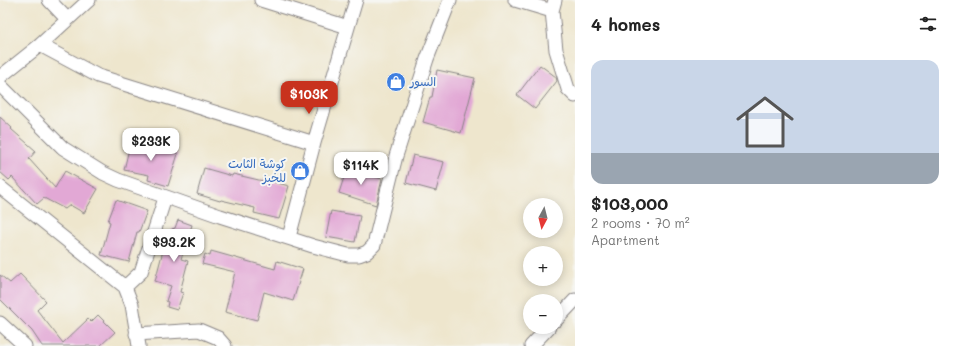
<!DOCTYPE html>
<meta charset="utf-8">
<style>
body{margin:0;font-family:Mali,"Playpen Sans Arabic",sans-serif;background:#f2f2f2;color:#222;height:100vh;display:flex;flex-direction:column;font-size:15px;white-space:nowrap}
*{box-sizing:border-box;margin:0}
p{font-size:13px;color:#767676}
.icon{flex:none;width:22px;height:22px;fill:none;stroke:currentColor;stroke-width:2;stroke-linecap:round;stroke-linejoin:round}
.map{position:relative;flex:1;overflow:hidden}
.sheet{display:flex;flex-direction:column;background:#fff;width:380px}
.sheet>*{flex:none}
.needle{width:26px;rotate:187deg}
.controls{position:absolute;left:523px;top:198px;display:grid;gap:8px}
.controls a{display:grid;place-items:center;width:40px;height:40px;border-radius:50%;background:#fff;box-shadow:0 2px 10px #0003;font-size:20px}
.price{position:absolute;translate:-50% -34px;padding:0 9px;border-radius:8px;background:#fff;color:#222;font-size:13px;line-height:26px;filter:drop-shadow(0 1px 2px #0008)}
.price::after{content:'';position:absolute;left:50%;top:24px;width:12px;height:9px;margin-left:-6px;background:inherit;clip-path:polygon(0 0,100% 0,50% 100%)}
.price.on{background:#c8321e;color:#fff}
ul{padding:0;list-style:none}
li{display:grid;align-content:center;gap:8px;height:212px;padding:0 16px}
li span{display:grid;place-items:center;height:124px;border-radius:12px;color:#555}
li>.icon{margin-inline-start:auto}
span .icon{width:72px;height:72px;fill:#fffc;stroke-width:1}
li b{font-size:17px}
h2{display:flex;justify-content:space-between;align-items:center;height:48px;padding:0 16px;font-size:17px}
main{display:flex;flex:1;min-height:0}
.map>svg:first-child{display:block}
.building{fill:#e2a8d5}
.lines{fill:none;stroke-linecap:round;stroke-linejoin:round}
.minor-casing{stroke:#888484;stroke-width:15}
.minor{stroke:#fff;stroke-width:13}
.labels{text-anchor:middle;stroke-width:4;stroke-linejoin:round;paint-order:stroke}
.shop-label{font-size:12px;fill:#366cbe;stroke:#f6f6f2;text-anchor:start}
</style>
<main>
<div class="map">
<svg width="575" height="346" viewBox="0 0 575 346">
<rect width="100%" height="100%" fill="#f6f6f2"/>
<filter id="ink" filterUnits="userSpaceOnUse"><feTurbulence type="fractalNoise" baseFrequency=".025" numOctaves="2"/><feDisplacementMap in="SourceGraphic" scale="8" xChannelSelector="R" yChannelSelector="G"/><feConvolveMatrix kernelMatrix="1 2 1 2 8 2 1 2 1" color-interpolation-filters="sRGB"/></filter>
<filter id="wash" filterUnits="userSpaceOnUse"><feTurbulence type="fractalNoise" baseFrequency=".012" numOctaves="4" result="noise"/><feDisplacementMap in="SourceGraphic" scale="16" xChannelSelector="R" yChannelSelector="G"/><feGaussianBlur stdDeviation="0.9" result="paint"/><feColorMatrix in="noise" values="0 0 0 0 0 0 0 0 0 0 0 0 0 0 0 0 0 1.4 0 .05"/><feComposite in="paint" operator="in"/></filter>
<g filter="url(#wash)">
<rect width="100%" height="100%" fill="#eee6cd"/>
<g id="blocks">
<path class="building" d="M540 65 556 77 557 81 535 109 517 95Z
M437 70 475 78 461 133 423 122 430 97H432Z
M0 117 12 128 11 129 36 151 29 159 55 188 65 171 98 189 84 213 70 205 65 209 44 198 37 204 12 177 9 180 0 172Z
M131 140 153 145 178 154 168 186 148 180 149 175 124 170Z
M413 155 444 162 436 191 406 183Z
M204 168 232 176 233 174 263 181V179L289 186 279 219 254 213 255 208 221 200 220 201 197 194Z
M347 168 382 179 376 205 339 193Z
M116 200 147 211 139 232H137L129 262 101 255 110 222 108 221Z
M331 211 360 216 355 242 326 237Z
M178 220 192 225 181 259 188 261 180 292 183 293 177 310 167 307 168 302 166 301 171 286 155 281 165 243 167 244 172 229 175 228Z
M211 251 275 269 277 261 303 269 293 301 264 292 257 320 225 312 235 272 202 264 205 254 210 256Z
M20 274 46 301 37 310 63 343 88 319 91 322 98 315 115 332 100 346H42L32 331 0 299V275L10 283Z"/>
</g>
</g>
<g filter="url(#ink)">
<use href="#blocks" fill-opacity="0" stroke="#888484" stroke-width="1"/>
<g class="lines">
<defs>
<path id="minor" d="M49 0 67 19
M261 0 348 27
M515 0 552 11
M555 0 552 11 556 50 568 89 575 96
M40 45 98 76 314 143
M0 77 40 45 89 0
M0 85 63 148 103 173 118 180 220 216 313 246 348 255H359L367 252 374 245 396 156 427 59 450 0
M0 187 125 287 132 305 139 346
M289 237 314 143 356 0
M125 287 141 272 165 198
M556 320 575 300
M0 323 25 346
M136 334 199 330 218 338 225 346
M531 346 549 327"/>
</defs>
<use href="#minor" class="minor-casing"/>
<use href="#minor" class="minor"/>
</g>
</g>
<defs>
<symbol id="shop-disc" viewBox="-11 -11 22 22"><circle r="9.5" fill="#3f7fe0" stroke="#f6f6f2"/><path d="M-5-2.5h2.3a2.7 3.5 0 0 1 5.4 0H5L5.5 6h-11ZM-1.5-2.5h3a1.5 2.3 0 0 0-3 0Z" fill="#fff"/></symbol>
</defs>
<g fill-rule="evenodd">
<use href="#shop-disc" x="385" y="71" width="22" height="22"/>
<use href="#shop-disc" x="289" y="160" width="22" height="22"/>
</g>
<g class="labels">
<g class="shop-label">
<text x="410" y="86">السور</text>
<text x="286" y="168" text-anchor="end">كوشة الثابت<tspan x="286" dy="14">للخبز</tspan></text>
</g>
</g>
</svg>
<div class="controls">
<a><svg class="needle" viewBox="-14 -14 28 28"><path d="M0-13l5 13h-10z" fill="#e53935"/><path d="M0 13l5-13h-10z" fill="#767676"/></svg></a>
<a>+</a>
<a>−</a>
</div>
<b class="price on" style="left:309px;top:115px">$103K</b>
<b class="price" style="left:151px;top:162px">$233K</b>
<b class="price" style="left:361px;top:186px">$114K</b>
<b class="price" style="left:174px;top:263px">$93.2K</b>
</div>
<section class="sheet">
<h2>4 homes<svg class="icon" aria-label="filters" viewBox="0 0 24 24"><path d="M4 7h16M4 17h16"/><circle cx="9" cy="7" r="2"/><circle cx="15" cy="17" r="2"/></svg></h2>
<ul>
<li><span style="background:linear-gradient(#c9d6e8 75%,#9aa5b1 0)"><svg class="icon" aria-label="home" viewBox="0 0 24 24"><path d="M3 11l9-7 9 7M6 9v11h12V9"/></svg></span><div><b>$103,000</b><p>2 rooms · 70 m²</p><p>Apartment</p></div></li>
</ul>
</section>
</main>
